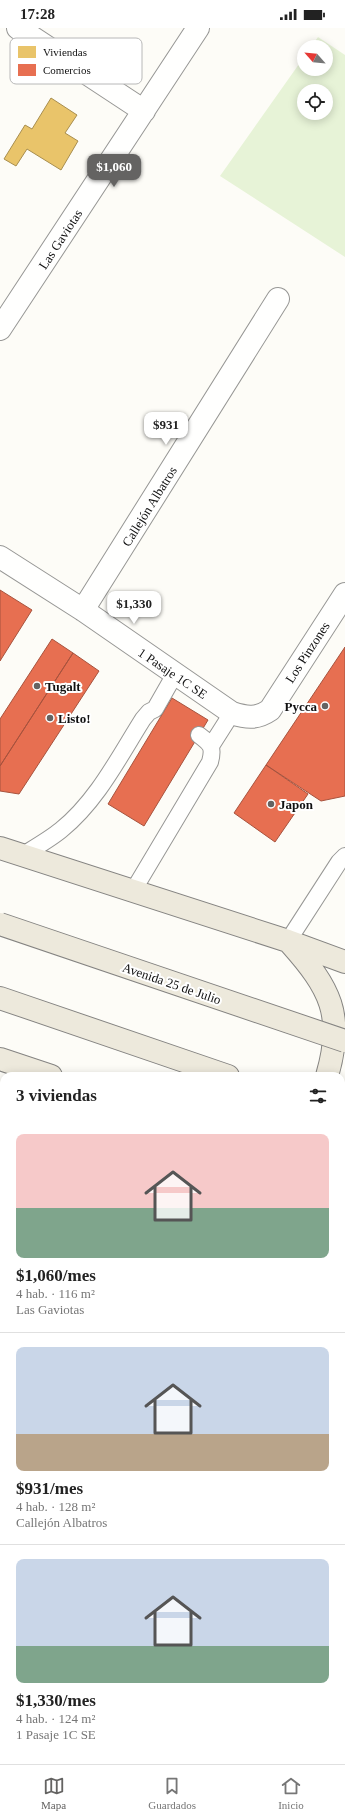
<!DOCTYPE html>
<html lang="es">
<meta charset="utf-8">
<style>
body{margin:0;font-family:Georgia,serif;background:#f2f2f2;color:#222;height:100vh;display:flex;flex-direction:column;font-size:15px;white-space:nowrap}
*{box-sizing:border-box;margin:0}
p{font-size:13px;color:#767676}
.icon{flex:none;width:22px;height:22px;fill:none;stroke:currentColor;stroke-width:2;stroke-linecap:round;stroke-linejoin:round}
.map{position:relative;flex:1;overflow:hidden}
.side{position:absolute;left:0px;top:1044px;width:345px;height:692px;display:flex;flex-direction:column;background:#fff;border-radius:12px 12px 0 0;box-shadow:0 2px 10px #0003}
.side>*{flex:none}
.needle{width:26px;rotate:297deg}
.controls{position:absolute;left:297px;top:12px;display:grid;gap:8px}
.controls a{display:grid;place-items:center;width:36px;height:36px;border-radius:50%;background:#fff;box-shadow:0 2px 10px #0003;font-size:20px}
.price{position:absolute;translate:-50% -34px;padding:0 9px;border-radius:8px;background:#fff;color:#222;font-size:13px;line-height:26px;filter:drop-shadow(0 1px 2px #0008)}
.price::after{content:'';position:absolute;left:50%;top:24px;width:12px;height:9px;margin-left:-6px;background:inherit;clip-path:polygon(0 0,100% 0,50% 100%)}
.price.selected{background:#646362;color:#fff}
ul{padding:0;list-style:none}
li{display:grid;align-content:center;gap:8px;height:212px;padding:0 16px}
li+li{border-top:1px solid #e0e0e0}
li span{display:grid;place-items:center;height:124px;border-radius:8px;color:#555}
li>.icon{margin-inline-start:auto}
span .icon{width:72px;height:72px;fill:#fffc;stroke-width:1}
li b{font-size:17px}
h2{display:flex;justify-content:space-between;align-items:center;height:48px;padding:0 16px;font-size:17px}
.status{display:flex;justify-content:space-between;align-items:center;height:28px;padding:0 20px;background:#fff;direction:ltr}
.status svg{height:11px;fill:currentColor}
.menu{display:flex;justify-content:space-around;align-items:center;height:56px;border-top:1px solid #e0e0e0;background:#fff;font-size:11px;color:#767676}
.menu a{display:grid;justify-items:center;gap:2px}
.menu .selected{color:#646362}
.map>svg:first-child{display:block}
.green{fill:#e7f3d7;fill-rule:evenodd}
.homes{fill:#e9c46a;stroke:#a88e4f}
.shops{fill:#e76f51;stroke:#a7533e}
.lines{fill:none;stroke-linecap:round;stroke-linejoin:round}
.service-casing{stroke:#979795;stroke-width:18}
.minor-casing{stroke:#979795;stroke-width:24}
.tertiary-casing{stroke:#979795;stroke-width:24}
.primary-casing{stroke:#858482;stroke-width:24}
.service{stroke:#fffffe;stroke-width:16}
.minor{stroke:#fffffe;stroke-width:22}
.tertiary{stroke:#fffffe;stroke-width:22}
.primary{stroke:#ede9dc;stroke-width:22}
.primary-bridge-casing{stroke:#858482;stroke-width:24;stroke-linecap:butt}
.primary-bridge{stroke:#ede9dc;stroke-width:22}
.poi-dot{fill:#646362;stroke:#fff;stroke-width:1.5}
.labels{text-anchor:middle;stroke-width:4;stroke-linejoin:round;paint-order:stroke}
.street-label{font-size:13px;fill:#111;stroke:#fff}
.poi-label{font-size:13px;font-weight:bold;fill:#111;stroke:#fff;text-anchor:start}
.key{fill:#fff;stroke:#b8b8b8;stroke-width:1}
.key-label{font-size:11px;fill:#111}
</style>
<div class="status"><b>17:28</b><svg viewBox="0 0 49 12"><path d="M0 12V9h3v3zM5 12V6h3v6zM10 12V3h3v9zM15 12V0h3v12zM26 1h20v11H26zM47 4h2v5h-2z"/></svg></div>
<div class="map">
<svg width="345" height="1736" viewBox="0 0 345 1736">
<rect width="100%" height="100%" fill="#fdfcf7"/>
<path class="green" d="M318 9 345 27V229L220 148 304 29V41H326V19H311ZM304 63H326V85H304Z
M345 1535V1659H341V1542Z"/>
<path class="homes" d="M51 70 77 87 65 105 78 113 61 142 27 121 16 138 4 131 25 97 32 101Z"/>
<path class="shops" d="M0 562 32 582 0 633Z
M52 611 73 625 0 738V691Z
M345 619V768L321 773 266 737Z
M73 625 99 643 19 766 0 763V738Z
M172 670 208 692 144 798 108 776Z
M266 737 308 766 275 814 234 785Z
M0 1071 4 1072V1559L0 1565Z"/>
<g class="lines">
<defs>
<path id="service" d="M211 718 232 685
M23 827C36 819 50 811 61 802 97 773 119 729 143 691L149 684 155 681 175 646
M133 863 210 734C214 719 211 716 199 707
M288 913 339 834 345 828
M341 1262 345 1260
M341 1685H345"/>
<path id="minor" d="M18 0 144 83
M0 301 198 0
M0 529 83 582 232 685C247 690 257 691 270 682L345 566
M83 582 278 271
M341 1500 345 1493
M190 1736 193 1732"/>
<path id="tertiary" d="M0 1600 4 1594
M0 1673 4 1667"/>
<path id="primary" d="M0 820 288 913 345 934
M290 915C330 960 345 987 327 1048
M0 970 228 1048
M0 1031 51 1048
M341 1087 345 1088
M341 1145 345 1146"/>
</defs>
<use href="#service" class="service-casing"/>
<use href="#minor" class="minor-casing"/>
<use href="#tertiary" class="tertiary-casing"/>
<use href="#primary" class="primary-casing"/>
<use href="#service" class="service"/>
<use href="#minor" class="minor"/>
<use href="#tertiary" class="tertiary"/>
<use href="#primary" class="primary"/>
<defs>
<path id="primary-bridge" d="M0 896 345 1013"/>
</defs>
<use href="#primary-bridge" class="primary-bridge-casing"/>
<use href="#primary-bridge" class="primary-bridge"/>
</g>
<g class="poi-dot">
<circle cx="37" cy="658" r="4"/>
<circle cx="325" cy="678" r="4"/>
<circle cx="50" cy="690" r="4"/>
<circle cx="271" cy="776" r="4"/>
</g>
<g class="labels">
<g class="street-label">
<text transform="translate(60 211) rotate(-57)" y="5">Las Gaviotas</text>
<text transform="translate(149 478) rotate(-58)" y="5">Callejón Albatros</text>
<text transform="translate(307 624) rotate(-57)" y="5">Los Pinzones</text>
<text transform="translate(173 645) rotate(34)" y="5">1 Pasaje 1C SE</text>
<text transform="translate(172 955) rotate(19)" y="5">Avenida 25 de Julio</text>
</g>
<g class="poi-label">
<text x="45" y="663">Tugalt</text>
<text x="317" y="683" text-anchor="end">Pycca</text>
<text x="58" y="695">Listo!</text>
<text x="279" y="781">Japon</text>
</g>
</g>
<rect x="10" y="10" width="132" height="46" rx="6" class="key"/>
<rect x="18" y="18" width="18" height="12" fill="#e9c46a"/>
<rect x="18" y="36" width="18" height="12" fill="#e76f51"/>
<g class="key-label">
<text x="43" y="28">Viviendas</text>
<text x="43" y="46">Comercios</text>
</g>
</svg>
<div class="controls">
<a><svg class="needle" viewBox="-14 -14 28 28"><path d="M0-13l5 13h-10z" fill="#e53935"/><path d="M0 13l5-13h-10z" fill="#767676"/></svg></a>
<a><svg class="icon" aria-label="locate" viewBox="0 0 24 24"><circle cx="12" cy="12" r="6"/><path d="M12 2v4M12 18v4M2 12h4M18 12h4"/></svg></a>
</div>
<b class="price selected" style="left:114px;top:160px">$1,060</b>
<b class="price" style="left:166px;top:418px">$931</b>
<b class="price" style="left:134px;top:597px">$1,330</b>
<section class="side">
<h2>3 viviendas<svg class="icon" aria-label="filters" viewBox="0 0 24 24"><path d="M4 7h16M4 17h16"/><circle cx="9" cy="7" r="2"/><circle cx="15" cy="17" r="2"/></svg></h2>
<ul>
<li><span style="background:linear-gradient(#f6c9c9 60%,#7fa58c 0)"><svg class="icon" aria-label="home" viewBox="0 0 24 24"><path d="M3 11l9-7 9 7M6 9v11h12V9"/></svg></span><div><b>$1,060/mes</b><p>4 hab. · 116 m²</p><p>Las Gaviotas</p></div></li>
<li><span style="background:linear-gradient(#c9d6e8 70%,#b9a48a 0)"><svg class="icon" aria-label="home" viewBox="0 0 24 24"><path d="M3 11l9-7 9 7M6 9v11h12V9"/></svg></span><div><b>$931/mes</b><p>4 hab. · 128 m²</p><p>Callejón Albatros</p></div></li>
<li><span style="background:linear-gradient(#c9d6e8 70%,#7fa58c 0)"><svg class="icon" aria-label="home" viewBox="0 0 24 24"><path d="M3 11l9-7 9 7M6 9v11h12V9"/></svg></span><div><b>$1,330/mes</b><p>4 hab. · 124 m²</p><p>1 Pasaje 1C SE</p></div></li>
</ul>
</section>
</div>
<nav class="menu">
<a class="selected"><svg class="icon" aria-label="map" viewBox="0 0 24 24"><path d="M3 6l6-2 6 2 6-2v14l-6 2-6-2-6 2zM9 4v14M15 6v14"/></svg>Mapa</a>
<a><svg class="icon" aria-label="saved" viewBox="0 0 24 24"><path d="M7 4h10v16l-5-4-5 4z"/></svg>Guardados</a>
<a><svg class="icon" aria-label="home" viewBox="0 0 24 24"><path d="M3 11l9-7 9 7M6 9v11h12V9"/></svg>Inicio</a>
</nav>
